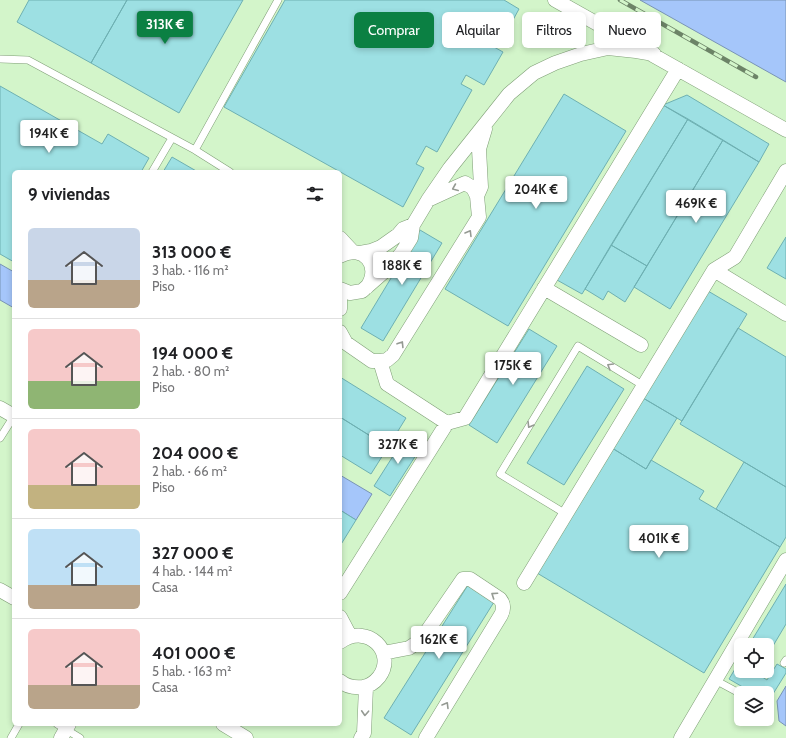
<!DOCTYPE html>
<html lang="es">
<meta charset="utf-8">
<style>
body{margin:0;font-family:Cabin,sans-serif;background:#f6f6f6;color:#202124;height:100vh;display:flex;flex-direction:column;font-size:15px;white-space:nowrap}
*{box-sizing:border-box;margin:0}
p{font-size:13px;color:#757577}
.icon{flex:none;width:22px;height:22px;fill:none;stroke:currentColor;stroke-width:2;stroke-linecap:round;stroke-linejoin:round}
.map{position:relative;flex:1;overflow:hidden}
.sheet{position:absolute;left:12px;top:170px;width:330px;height:556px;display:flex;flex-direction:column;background:#fff;border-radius:6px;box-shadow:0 2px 6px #0003}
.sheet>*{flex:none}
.hud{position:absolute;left:354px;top:12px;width:372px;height:36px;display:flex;gap:8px}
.controls{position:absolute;left:734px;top:638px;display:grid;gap:8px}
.controls a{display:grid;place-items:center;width:40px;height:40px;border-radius:6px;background:#fff;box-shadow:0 2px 6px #0003;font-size:20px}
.price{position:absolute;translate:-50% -34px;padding:0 9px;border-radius:4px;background:#fff;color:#222;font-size:13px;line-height:26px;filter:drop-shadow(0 1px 2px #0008)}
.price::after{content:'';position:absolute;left:50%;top:24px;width:12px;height:9px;margin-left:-6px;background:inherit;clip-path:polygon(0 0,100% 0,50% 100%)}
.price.selected{background:#0b8043;color:#fff}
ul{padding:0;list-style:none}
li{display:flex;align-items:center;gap:12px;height:100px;padding:0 16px}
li+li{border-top:1px solid #e0e0e0}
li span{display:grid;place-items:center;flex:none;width:112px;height:80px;border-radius:6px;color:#555}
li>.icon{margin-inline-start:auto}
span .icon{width:48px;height:48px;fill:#fffc;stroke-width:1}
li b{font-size:17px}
h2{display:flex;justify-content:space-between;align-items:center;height:48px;padding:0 16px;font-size:17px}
.pill{padding:0 14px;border-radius:6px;background:#fff;box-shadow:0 2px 6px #0003;font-size:14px;line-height:36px}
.pill.selected{background:#0b8043;color:#fff}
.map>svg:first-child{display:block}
.water{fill:#a5c6fa;stroke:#7994b4}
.building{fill:#9de0e3;stroke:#6eb0b2}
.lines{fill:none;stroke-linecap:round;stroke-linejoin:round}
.lane-casing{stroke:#7f9e76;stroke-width:8}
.street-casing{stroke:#7f9e76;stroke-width:15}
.lane{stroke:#fff;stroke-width:7}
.street{stroke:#fff;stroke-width:14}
.rail-casing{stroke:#6c8367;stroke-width:4.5}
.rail{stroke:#d3f5ca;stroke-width:3;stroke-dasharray:9;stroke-linecap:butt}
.oneway{stroke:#959a93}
</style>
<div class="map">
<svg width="786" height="738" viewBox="0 0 786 738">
<rect width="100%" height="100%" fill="#d3f5ca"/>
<path class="water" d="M640 0H786V82Z
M0 264 14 272V308L0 300Z
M340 475 372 494 356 520 340 510Z
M786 686V726L779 721 777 701Z"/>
<path class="building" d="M29 0H127L91 63 17 22Z
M127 0H243L179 113 91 63Z
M285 0H504L519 9 502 40 490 33 485 42 503 52 484 85 466 75 461 84 472 90 437 152 426 146 416 164 424 168 403 207 224 107Z
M0 86 102 144 108 134 149 158 141 172H14V262L0 254Z
M564 94 626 131 508 326 445 289Z
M687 95 769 144 759 162 663 105Z
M663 105 688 119 582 294 557 280Z
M688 119 723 140 647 266 611 245Z
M723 140 759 162 670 309 634 287Z
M172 157 198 172H163Z
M420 230 442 243 383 341 361 328Z
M786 237V279L767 268Z
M611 245 647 266 625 302 608 291 603 300 585 289Z
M708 291 747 314 682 421 643 398Z
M738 328 786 357V487L680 424Z
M529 329 557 346 497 443 469 425Z
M587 366 624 389 564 485 527 463Z
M340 377 406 418 388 447 340 417Z
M643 398 677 418 646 469 612 448Z
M340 417 388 447 371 474 340 455Z
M407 434 423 444 390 496 374 486Z
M612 448 646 469 651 460 704 491 699 499 780 547 704 673 537 573Z
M744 462 786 487V537L780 547 716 509Z
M340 510 356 520 340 546Z
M786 584V624L767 656V645H749Z
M468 585 494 602 411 735 384 718Z
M741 659V671H758L756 673 767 680 777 664 786 669V673L768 702 767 701V693H753L729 679Z"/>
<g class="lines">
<defs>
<path id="lane" d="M0 59 28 60 195 150 230 172
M195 150 278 0
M152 172 172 138
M0 438 14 416
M566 514 500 474 578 346 644 386
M784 663 786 660
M715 680 741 694
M57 724 80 738
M11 738 19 724"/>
<path id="street" d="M555 0 786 130
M428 200 465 183 473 188 477 196
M340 238 353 252
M360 253 371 251 381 247 398 235 403 229 413 225
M340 256C363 243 382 266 367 287
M714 270 786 314
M544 288 641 345
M340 289 350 293 362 291 387 269 401 254 411 238 413 225 428 200 450 168 509 94 534 73 555 63 581 54 608 48 636 51 654 54
M340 297V309
M340 332 346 343 372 361H380L387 360 393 355 479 217 477 196 481 187 479 149 485 129
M380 361 387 384 447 423
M0 408 14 416
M524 583 714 270 735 257 786 171
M0 590 14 598
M340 593 447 423 465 418 678 69
M340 617 350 636
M340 642C368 622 397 653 379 677 375 682 369 686 363 687 354 688 347 687 340 681
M383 653 409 648 421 640 463 579H470L500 599C504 604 504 609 501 615L426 738
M223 724 246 738
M61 738 69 724
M361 738 364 733 366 687
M681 738 786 560"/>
</defs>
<use href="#lane" class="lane-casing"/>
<use href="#street" class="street-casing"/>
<use href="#lane" class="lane"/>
<use href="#street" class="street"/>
<defs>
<path id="rail" d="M620 0 756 77"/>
</defs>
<use href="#rail" class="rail-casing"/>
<use href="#rail" class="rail"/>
</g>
<defs><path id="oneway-chevron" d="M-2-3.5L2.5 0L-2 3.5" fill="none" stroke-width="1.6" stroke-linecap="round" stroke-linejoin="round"/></defs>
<g class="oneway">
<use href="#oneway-chevron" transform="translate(455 188) rotate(157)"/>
<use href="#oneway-chevron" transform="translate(469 233) rotate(-59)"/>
<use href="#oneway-chevron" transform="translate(401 344) rotate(-58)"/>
<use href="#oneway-chevron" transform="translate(610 366) rotate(-149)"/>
<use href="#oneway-chevron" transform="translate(530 425) rotate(121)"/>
<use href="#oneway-chevron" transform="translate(494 595) rotate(-146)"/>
<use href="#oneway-chevron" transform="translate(446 705) rotate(-59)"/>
<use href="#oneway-chevron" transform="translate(365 713) rotate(93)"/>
</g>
</svg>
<div class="controls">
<a><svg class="icon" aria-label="locate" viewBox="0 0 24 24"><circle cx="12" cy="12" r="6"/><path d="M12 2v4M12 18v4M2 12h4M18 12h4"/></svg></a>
<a><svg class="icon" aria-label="layers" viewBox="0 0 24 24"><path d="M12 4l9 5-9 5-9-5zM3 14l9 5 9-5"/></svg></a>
</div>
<b class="price selected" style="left:165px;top:45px">313K €</b>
<b class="price" style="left:49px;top:154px">194K €</b>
<b class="price" style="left:536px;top:210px">204K €</b>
<b class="price" style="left:696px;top:224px">469K €</b>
<b class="price" style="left:402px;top:286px">188K €</b>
<b class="price" style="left:513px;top:386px">175K €</b>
<b class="price" style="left:398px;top:465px">327K €</b>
<b class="price" style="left:659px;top:559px">401K €</b>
<b class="price" style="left:439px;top:660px">162K €</b>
<div class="hud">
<a class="pill selected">Comprar</a>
<a class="pill">Alquilar</a>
<a class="pill">Filtros</a>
<a class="pill">Nuevo</a>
</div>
<section class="sheet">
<h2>9 viviendas<svg class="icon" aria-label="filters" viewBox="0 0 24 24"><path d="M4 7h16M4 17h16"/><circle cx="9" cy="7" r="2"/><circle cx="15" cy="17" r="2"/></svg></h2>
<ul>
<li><span style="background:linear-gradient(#c9d6e8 65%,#b9a48a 0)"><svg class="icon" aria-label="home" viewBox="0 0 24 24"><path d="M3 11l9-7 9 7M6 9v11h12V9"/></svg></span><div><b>313 000 €</b><p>3 hab. · 116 m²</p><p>Piso</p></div></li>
<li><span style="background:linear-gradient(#f6c9c9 65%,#8fb573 0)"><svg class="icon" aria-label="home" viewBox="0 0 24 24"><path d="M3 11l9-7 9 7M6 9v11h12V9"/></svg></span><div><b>194 000 €</b><p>2 hab. · 80 m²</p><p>Piso</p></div></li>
<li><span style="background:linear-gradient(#f6c9c9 70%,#c2b280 0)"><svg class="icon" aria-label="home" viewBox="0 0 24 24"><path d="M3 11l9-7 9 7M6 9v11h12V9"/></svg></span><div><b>204 000 €</b><p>2 hab. · 66 m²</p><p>Piso</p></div></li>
<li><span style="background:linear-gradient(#bfe0f5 70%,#b9a48a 0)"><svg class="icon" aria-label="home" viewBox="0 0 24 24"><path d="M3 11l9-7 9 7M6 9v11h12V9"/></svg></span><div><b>327 000 €</b><p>4 hab. · 144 m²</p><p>Casa</p></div></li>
<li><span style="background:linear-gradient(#f6c9c9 70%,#b9a48a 0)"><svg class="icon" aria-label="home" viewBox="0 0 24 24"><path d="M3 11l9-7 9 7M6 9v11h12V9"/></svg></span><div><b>401 000 €</b><p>5 hab. · 163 m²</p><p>Casa</p></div></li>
</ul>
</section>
</div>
